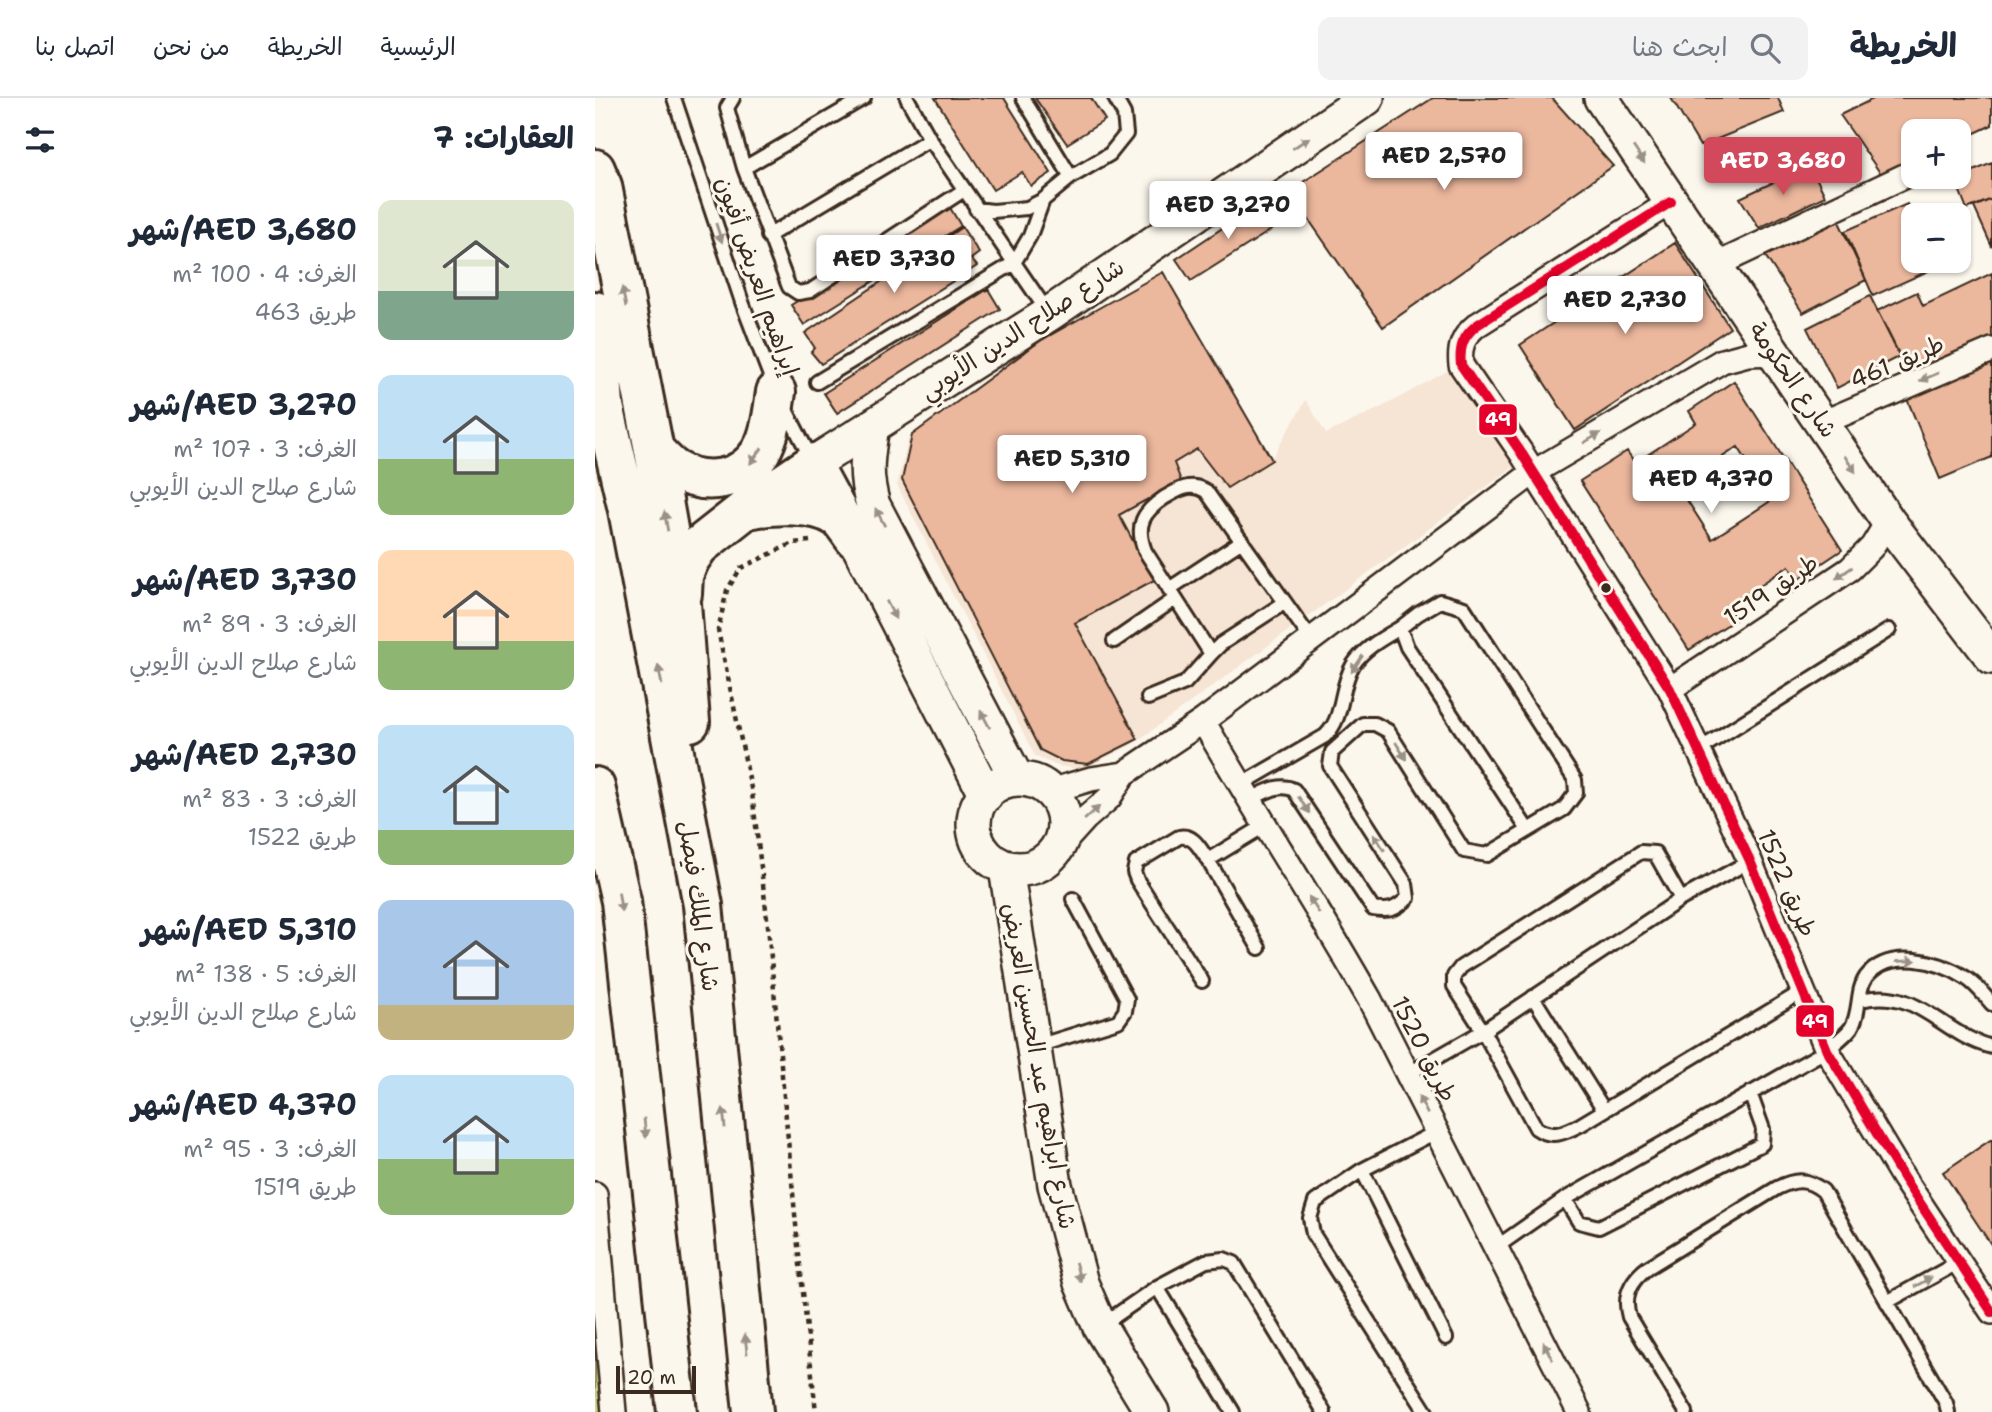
<!DOCTYPE html>
<html lang="ar">
<meta charset="utf-8">
<style>
body{margin:0;font-family:"Shantell Sans","Playpen Sans Arabic",sans-serif;background:#f2f2f3;color:#1f2937;direction:rtl;height:100vh;display:flex;flex-direction:column;font-size:26px;white-space:nowrap}
*{box-sizing:border-box;margin:0}
p{font-size:23px;color:#747a83}
.icon{flex:none;width:38px;height:38px;fill:none;stroke:currentColor;stroke-width:2;stroke-linecap:round;stroke-linejoin:round}
.map{position:relative;flex:1;overflow:hidden;direction:ltr}
.sheet{display:flex;flex-direction:column;background:#fff;width:595px}
.sheet>*{flex:none}
.fabs{position:absolute;left:1306px;top:21px;display:grid;gap:14px}
.fabs a{display:grid;place-items:center;width:70px;height:70px;border-radius:14px;background:#fff;box-shadow:0 2px 5px #0004;font-size:35px}
.scale{position:absolute;left:21px;bottom:18px;width:80px;box-sizing:border-box;padding-left:7px;border:4px solid #3b2a1e;border-top:0;font-size:19px;line-height:24px;white-space:nowrap;color:#3b2a1e;-webkit-text-stroke:5px #fbf7ec;paint-order:stroke}
.price{position:absolute;translate:-50% -60px;padding:0 16px;border-radius:7px;background:#fff;color:#222;font-size:23px;line-height:46px;filter:drop-shadow(0 2px 4px #0008)}
.price::after{content:'';position:absolute;left:50%;top:42px;width:21px;height:16px;margin-left:-10px;background:inherit;clip-path:polygon(0 0,100% 0,50% 100%)}
.price.on{background:#d1495b;color:#fff}
ul{padding:0;list-style:none}
li{display:flex;align-items:center;gap:21px;height:175px;padding:0 21px}
li span{display:grid;place-items:center;flex:none;width:196px;height:140px;border-radius:14px;color:#555}
li>.icon{margin-inline-start:auto}
span .icon{width:84px;height:84px;fill:#fffc;stroke-width:1}
li b{font-size:30px}
h2{display:flex;justify-content:space-between;align-items:center;height:84px;padding:0 21px;font-size:30px}
header{display:flex;align-items:center;gap:42px;box-sizing:border-box;height:98px;padding:0 35px;background:#fff;border-bottom:2px solid #e0e1e3}
header strong{font-size:33px}
nav{display:flex;gap:38px;margin-inline-start:auto;font-size:24px}
.search{width:490px;height:63px;background:#f2f2f3;display:flex;align-items:center;gap:18px;box-sizing:border-box;padding:0 24px;border-radius:14px;color:#747a83;font-size:26px}
main{display:flex;flex:1;min-height:0}
.map>svg:first-child{display:block}
.built{fill:#f6e4d4}
.green{fill:#d0db8e;stroke:#868256;stroke-width:2}
.building{fill:#ebb79d;stroke:#3b2a1e;stroke-width:2;fill-rule:evenodd}
.lines{fill:none;stroke-linecap:round;stroke-linejoin:round}
.lane-casing{stroke:#3b2a1e;stroke-width:18}
.street-casing{stroke:#3b2a1e;stroke-width:28}
.secondary-casing{stroke:#3b2a1e;stroke-width:38}
.highway-casing{stroke:#3b2a1e;stroke-width:44}
.path{stroke:#3b2a1e;stroke-width:4.5;stroke-dasharray:5 5;stroke-linecap:butt}
.lane{stroke:#fbf7ec;stroke-width:12}
.street{stroke:#fbf7ec;stroke-width:23}
.secondary{stroke:#fbf7ec;stroke-width:33}
.highway{stroke:#fbf7ec;stroke-width:38}
.bus-1-casing{stroke:#fbf7ec;stroke-width:16}
.bus-1{stroke:#e4002b;stroke-width:10}
.oneway{fill:#9b9085}
.bus-dot{fill:#3b2a1e;stroke:#fbf7ec;stroke-width:2.5}
.labels{text-anchor:middle;stroke-width:6;stroke-linejoin:round;paint-order:stroke}
.street-label{font-size:24px;fill:#3b2a1e;stroke:#fbf7ec}
.line-badge{stroke:#fbf7ec;stroke-width:2.5}
.badge-label{font-size:19px;text-anchor:middle;font-weight:bold;fill:#fff}
</style>
<header>
<strong>الخريطة</strong>
<div class="search"><svg class="icon" aria-label="search" viewBox="0 0 24 24"><circle cx="10" cy="10" r="6"/><path d="M15 15l6 6"/></svg>ابحث هنا</div>
<nav><a>الرئيسية</a><a>الخريطة</a><a>من نحن</a><a>اتصل بنا</a></nav>
</header>
<main>
<div class="map">
<svg width="1397" height="1314" viewBox="0 0 1397 1314">
<rect width="100%" height="100%" fill="#fbf7ec"/>
<filter id="ink" filterUnits="userSpaceOnUse"><feTurbulence type="fractalNoise" baseFrequency=".0143" numOctaves="2"/><feDisplacementMap in="SourceGraphic" scale="14" xChannelSelector="R" yChannelSelector="G"/><feConvolveMatrix kernelMatrix="1 2 1 2 8 2 1 2 1" color-interpolation-filters="sRGB"/></filter>
<g filter="url(#ink)">
<path class="built" d="M564 179 673 367 711 302 731 336 793 306 879 258 939 354 538 646 488 671 462 668 440 658 302 387 313 342Z"/>
<path class="green" d="M0 1179 13 1314H0Z"/>
<path class="building" d="M340 0H409L456 75 436 88 427 74 398 92Z
M440 0H496L510 22 472 46Z
M838 0H957L1018 68 788 229 694 93Z
M1076 0H1183L1189 14 1105 48Z
M1280 0H1397V27L1363 43V33H1318V65L1288 79 1245 17Z
M1397 65V101L1372 111 1360 81Z
M1215 67 1230 98 1164 130 1145 100Z
M1397 101V149L1379 109Z
M668 103 684 127 596 183 581 161Z
M1312 106 1318 119V163H1337L1340 170 1278 198 1250 133Z
M354 108 366 128 209 227 196 207Z
M1240 115 1271 182 1208 215 1169 156Z
M367 129 384 155 376 161 382 168 226 266 216 254 220 250 210 235Z
M1080 145 1135 230 980 332 925 247Z
M568 174 677 362 632 390 602 351 579 365 586 383 555 403 553 401 524 417 559 482 480 525 543 641 493 666 467 663 445 652 307 382 317 337 445 243Z
M1397 175V240L1315 279 1282 213 1322 194 1328 208Z
M393 191 405 211 242 315 229 295Z
M1275 198 1305 258 1242 290 1212 230Z
M1397 260V359L1345 381 1310 296Z
M1139 283 1247 452 1202 482 1194 468 1133 508 1141 521 1094 552 985 383 1032 353 1040 365 1101 325 1094 313ZM1143 349 1177 402 1117 441 1083 388Z
M1397 1041V1148L1348 1074Z"/>
<g class="lines">
<defs>
<path id="lane" d="M79 0 147 204 180 291
M138 0 132 10 149 70 192 184 194 189 203 195 215 193 369 92
M312 0 335 41 454 216
M428 0 476 79
M149 70 269 0
M381 111 398 113 432 110 448 102 476 79 515 56 531 36 529 16 520 0
M173 138 335 41
M222 284 419 165 435 138 448 102
M190 310 217 362
M574 491 647 443
M689 505 626 546 616 556 550 453C540 427 548 414 569 400 584 391 595 384 611 393L716 541
M519 543 580 501
M553 600 590 585 616 556
M1105 651 1294 532
M645 687 730 638C750 619 744 590 758 567 769 550 788 540 805 530
M653 702C668 696 683 684 699 692L778 811C795 814 801 811 813 800L811 786 735 668 737 654 768 626H780L793 633 869 753 892 757 969 711 981 695 980 682 869 510 845 503 823 516 805 530 812 549 933 732
M613 762 664 850
M1155 763 1086 801 1060 755 1046 754 866 869 859 878V888L888 933 941 1030C957 1041 969 1035 985 1027L1208 893
M607 883 542 782 539 774 541 765 584 739C599 736 605 751 613 762L669 728
M938 899 1009 1012
M1266 902C1324 888 1346 937 1397 949
M442 948 523 923 530 913 532 901 478 801
M813 976 888 933 1086 801
M767 1072 851 1240
M970 1101 984 1124 1004 1129 1167 1046 1168 1031 1155 995
M900 1150 970 1101 1232 952C1239 946 1250 938 1256 930 1266 915 1261 893 1271 879 1294 849 1345 863 1371 880 1381 886 1389 897 1397 906
M562 1189 638 1314
M1292 1204 1364 1164
M507 1227 562 1189 611 1163 629 1161 639 1165 729 1314
M831 1314 718 1136 715 1120 720 1104 767 1072 841 1034
M1091 1314 1034 1219C1028 1198 1035 1183 1052 1170L1182 1090C1200 1081 1212 1080 1228 1093L1351 1305 1353 1314"/>
<path id="street" d="M1076 104 882 227C868 238 864 249 866 267L927 356 1075 591 1155 763 1232 952 1309 1081 1397 1214
M1119 168 1318 74
M1227 325 1397 252
M1075 591 1255 471 1277 449 1293 423
M608 623C662 717 722 808 775 902L984 1314
M455 693 496 681 529 676
M462 752 490 721 514 700 529 676 608 623 939 374 1127 263 1153 256 1180 255
M0 1096 19 1314"/>
<path id="secondary" d="M1006 0 1293 423 1397 559
M277 328C272 360 269 376 278 407L422 681
M379 726a45 45 0 1 1 90 0a45 45 0 1 1-90 0Z
M391 697 260 441 219 365 454 216 772 0
M411 770 460 1087 486 1185 505 1229 557 1314"/>
<path id="highway" d="M0 71 7 88 59 352 86 505 95 624
M0 213 4 234 9 308 33 412 108 807 158 1314
M59 352C65 358 72 366 79 371 109 389 147 384 166 353 176 336 178 313 181 294
M153 411C178 406 220 404 242 419 249 424 255 435 260 441
M87 496 88 477 95 461 104 448 151 411 219 365
M0 689 26 803 82 1314"/>
</defs>
<use href="#lane" class="lane-casing"/>
<use href="#street" class="street-casing"/>
<use href="#secondary" class="secondary-casing"/>
<use href="#highway" class="highway-casing"/>
<path class="path" d="M215 443 198 445 146 470 132 492 123 532 157 695 173 828 203 1148 221 1314"/>
<use href="#lane" class="lane"/>
<use href="#street" class="street"/>
<use href="#secondary" class="secondary"/>
<use href="#highway" class="highway"/>
<defs>
<path id="bus-1" d="M1076 104 882 227C868 238 864 249 866 267L927 356 1075 591 1155 763 1232 952 1309 1081 1397 1214"/>
</defs>
<use href="#bus-1" class="bus-1-casing"/>
<use href="#bus-1" class="bus-1"/>
</g>
<defs><path id="oneway-solid" d="M-6-.8H1V-3.2L6.5 0L1 3.2V.8H-6Z" transform="scale(1.75)"/></defs>
<g class="oneway">
<use href="#oneway-solid" transform="translate(706 45) rotate(-34)"/>
<use href="#oneway-solid" transform="translate(1044 57) rotate(56)"/>
<use href="#oneway-solid" transform="translate(124 135) rotate(72)"/>
<use href="#oneway-solid" transform="translate(29 199) rotate(-101)"/>
<use href="#oneway-solid" transform="translate(1334 279) rotate(157)"/>
<use href="#oneway-solid" transform="translate(997 340) rotate(-31)"/>
<use href="#oneway-solid" transform="translate(161 358) rotate(127)"/>
<use href="#oneway-solid" transform="translate(1255 366) rotate(56)"/>
<use href="#oneway-solid" transform="translate(285 419) rotate(-118)"/>
<use href="#oneway-solid" transform="translate(71 423) rotate(-100)"/>
<use href="#oneway-solid" transform="translate(1249 475) rotate(145)"/>
<use href="#oneway-solid" transform="translate(296 512) rotate(63)"/>
<use href="#oneway-solid" transform="translate(762 566) rotate(124)"/>
<use href="#oneway-solid" transform="translate(65 577) rotate(-101)"/>
<use href="#oneway-solid" transform="translate(390 621) rotate(-118)"/>
<use href="#oneway-solid" transform="translate(806 653) rotate(58)"/>
<use href="#oneway-solid" transform="translate(709 707) rotate(56)"/>
<use href="#oneway-solid" transform="translate(497 715) rotate(-42)"/>
<use href="#oneway-solid" transform="translate(784 744) rotate(-123)"/>
<use href="#oneway-solid" transform="translate(25 804) rotate(81)"/>
<use href="#oneway-solid" transform="translate(719 807) rotate(-122)"/>
<use href="#oneway-solid" transform="translate(1311 863) rotate(-3)"/>
<use href="#oneway-solid" transform="translate(828 1007) rotate(-116)"/>
<use href="#oneway-solid" transform="translate(129 1020) rotate(-96)"/>
<use href="#oneway-solid" transform="translate(50 1030) rotate(84)"/>
<use href="#oneway-solid" transform="translate(483 1174) rotate(75)"/>
<use href="#oneway-solid" transform="translate(1328 1184) rotate(-29)"/>
<use href="#oneway-solid" transform="translate(151 1246) rotate(-96)"/>
<use href="#oneway-solid" transform="translate(953 1253) rotate(-117)"/>
</g>
</g>
<circle class="bus-dot" cx="1011" cy="490" r="6"/>
<g class="labels">
<g class="street-label">
<text transform="translate(162 178) rotate(71)" y="8">إبراهيم العريض أفيون</text>
<text transform="translate(427 231) rotate(-33)" y="8">شارع صلاح الدين الأيوبي</text>
<text transform="translate(1302 264) rotate(-23)" y="8">طريق 461</text>
<text transform="translate(1198 282) rotate(55)" y="8">شارع الحكومة</text>
<text transform="translate(1176 492) rotate(-34)" y="8">طريق 1519</text>
<text transform="translate(1192 785) rotate(67)" y="8">طريق 1522</text>
<text transform="translate(104 808) rotate(82)" y="8">شارع الملك فيصل</text>
<text transform="translate(829 951) rotate(63)" y="8">طريق 1520</text>
<text transform="translate(444 968) rotate(80)" y="8">شارع ابراهيم عبد الحسين العريض</text>
</g>
</g>
<g class="line-badge">
<rect x="883" y="305" width="40" height="33" rx="7" fill="#e4002b"/>
<rect x="1200" y="906" width="40" height="34" rx="7" fill="#e4002b"/>
</g>
<g class="badge-label">
<text x="903" y="328">49</text>
<text x="1220" y="930">49</text>
</g>
</svg>
<div class="fabs">
<a>+</a>
<a>−</a>
</div>
<div class="scale">20 m</div>
<b class="price" style="left:849px;top:94px">AED 2,570</b>
<b class="price on" style="left:1188px;top:99px">AED 3,680</b>
<b class="price" style="left:633px;top:143px">AED 3,270</b>
<b class="price" style="left:299px;top:197px">AED 3,730</b>
<b class="price" style="left:1030px;top:238px">AED 2,730</b>
<b class="price" style="left:477px;top:397px">AED 5,310</b>
<b class="price" style="left:1116px;top:417px">AED 4,370</b>
</div>
<section class="sheet">
<h2>العقارات: 7<svg class="icon" aria-label="filters" viewBox="0 0 24 24"><path d="M4 7h16M4 17h16"/><circle cx="9" cy="7" r="2"/><circle cx="15" cy="17" r="2"/></svg></h2>
<ul>
<li><span style="background:linear-gradient(#dfe7d0 65%,#7fa58c 0)"><svg class="icon" aria-label="home" viewBox="0 0 24 24"><path d="M3 11l9-7 9 7M6 9v11h12V9"/></svg></span><div><b>AED 3,680/شهر</b><p>الغرف: 4 · 100 m²</p><p>طريق 463</p></div></li>
<li><span style="background:linear-gradient(#bfe0f5 60%,#8fb573 0)"><svg class="icon" aria-label="home" viewBox="0 0 24 24"><path d="M3 11l9-7 9 7M6 9v11h12V9"/></svg></span><div><b>AED 3,270/شهر</b><p>الغرف: 3 · 107 m²</p><p>شارع صلاح الدين الأيوبي</p></div></li>
<li><span style="background:linear-gradient(#ffd9b3 65%,#8fb573 0)"><svg class="icon" aria-label="home" viewBox="0 0 24 24"><path d="M3 11l9-7 9 7M6 9v11h12V9"/></svg></span><div><b>AED 3,730/شهر</b><p>الغرف: 3 · 89 m²</p><p>شارع صلاح الدين الأيوبي</p></div></li>
<li><span style="background:linear-gradient(#bfe0f5 75%,#8fb573 0)"><svg class="icon" aria-label="home" viewBox="0 0 24 24"><path d="M3 11l9-7 9 7M6 9v11h12V9"/></svg></span><div><b>AED 2,730/شهر</b><p>الغرف: 3 · 83 m²</p><p>طريق 1522</p></div></li>
<li><span style="background:linear-gradient(#a9c7e8 75%,#c2b280 0)"><svg class="icon" aria-label="home" viewBox="0 0 24 24"><path d="M3 11l9-7 9 7M6 9v11h12V9"/></svg></span><div><b>AED 5,310/شهر</b><p>الغرف: 5 · 138 m²</p><p>شارع صلاح الدين الأيوبي</p></div></li>
<li><span style="background:linear-gradient(#bfe0f5 60%,#8fb573 0)"><svg class="icon" aria-label="home" viewBox="0 0 24 24"><path d="M3 11l9-7 9 7M6 9v11h12V9"/></svg></span><div><b>AED 4,370/شهر</b><p>الغرف: 3 · 95 m²</p><p>طريق 1519</p></div></li>
</ul>
</section>
</main>
